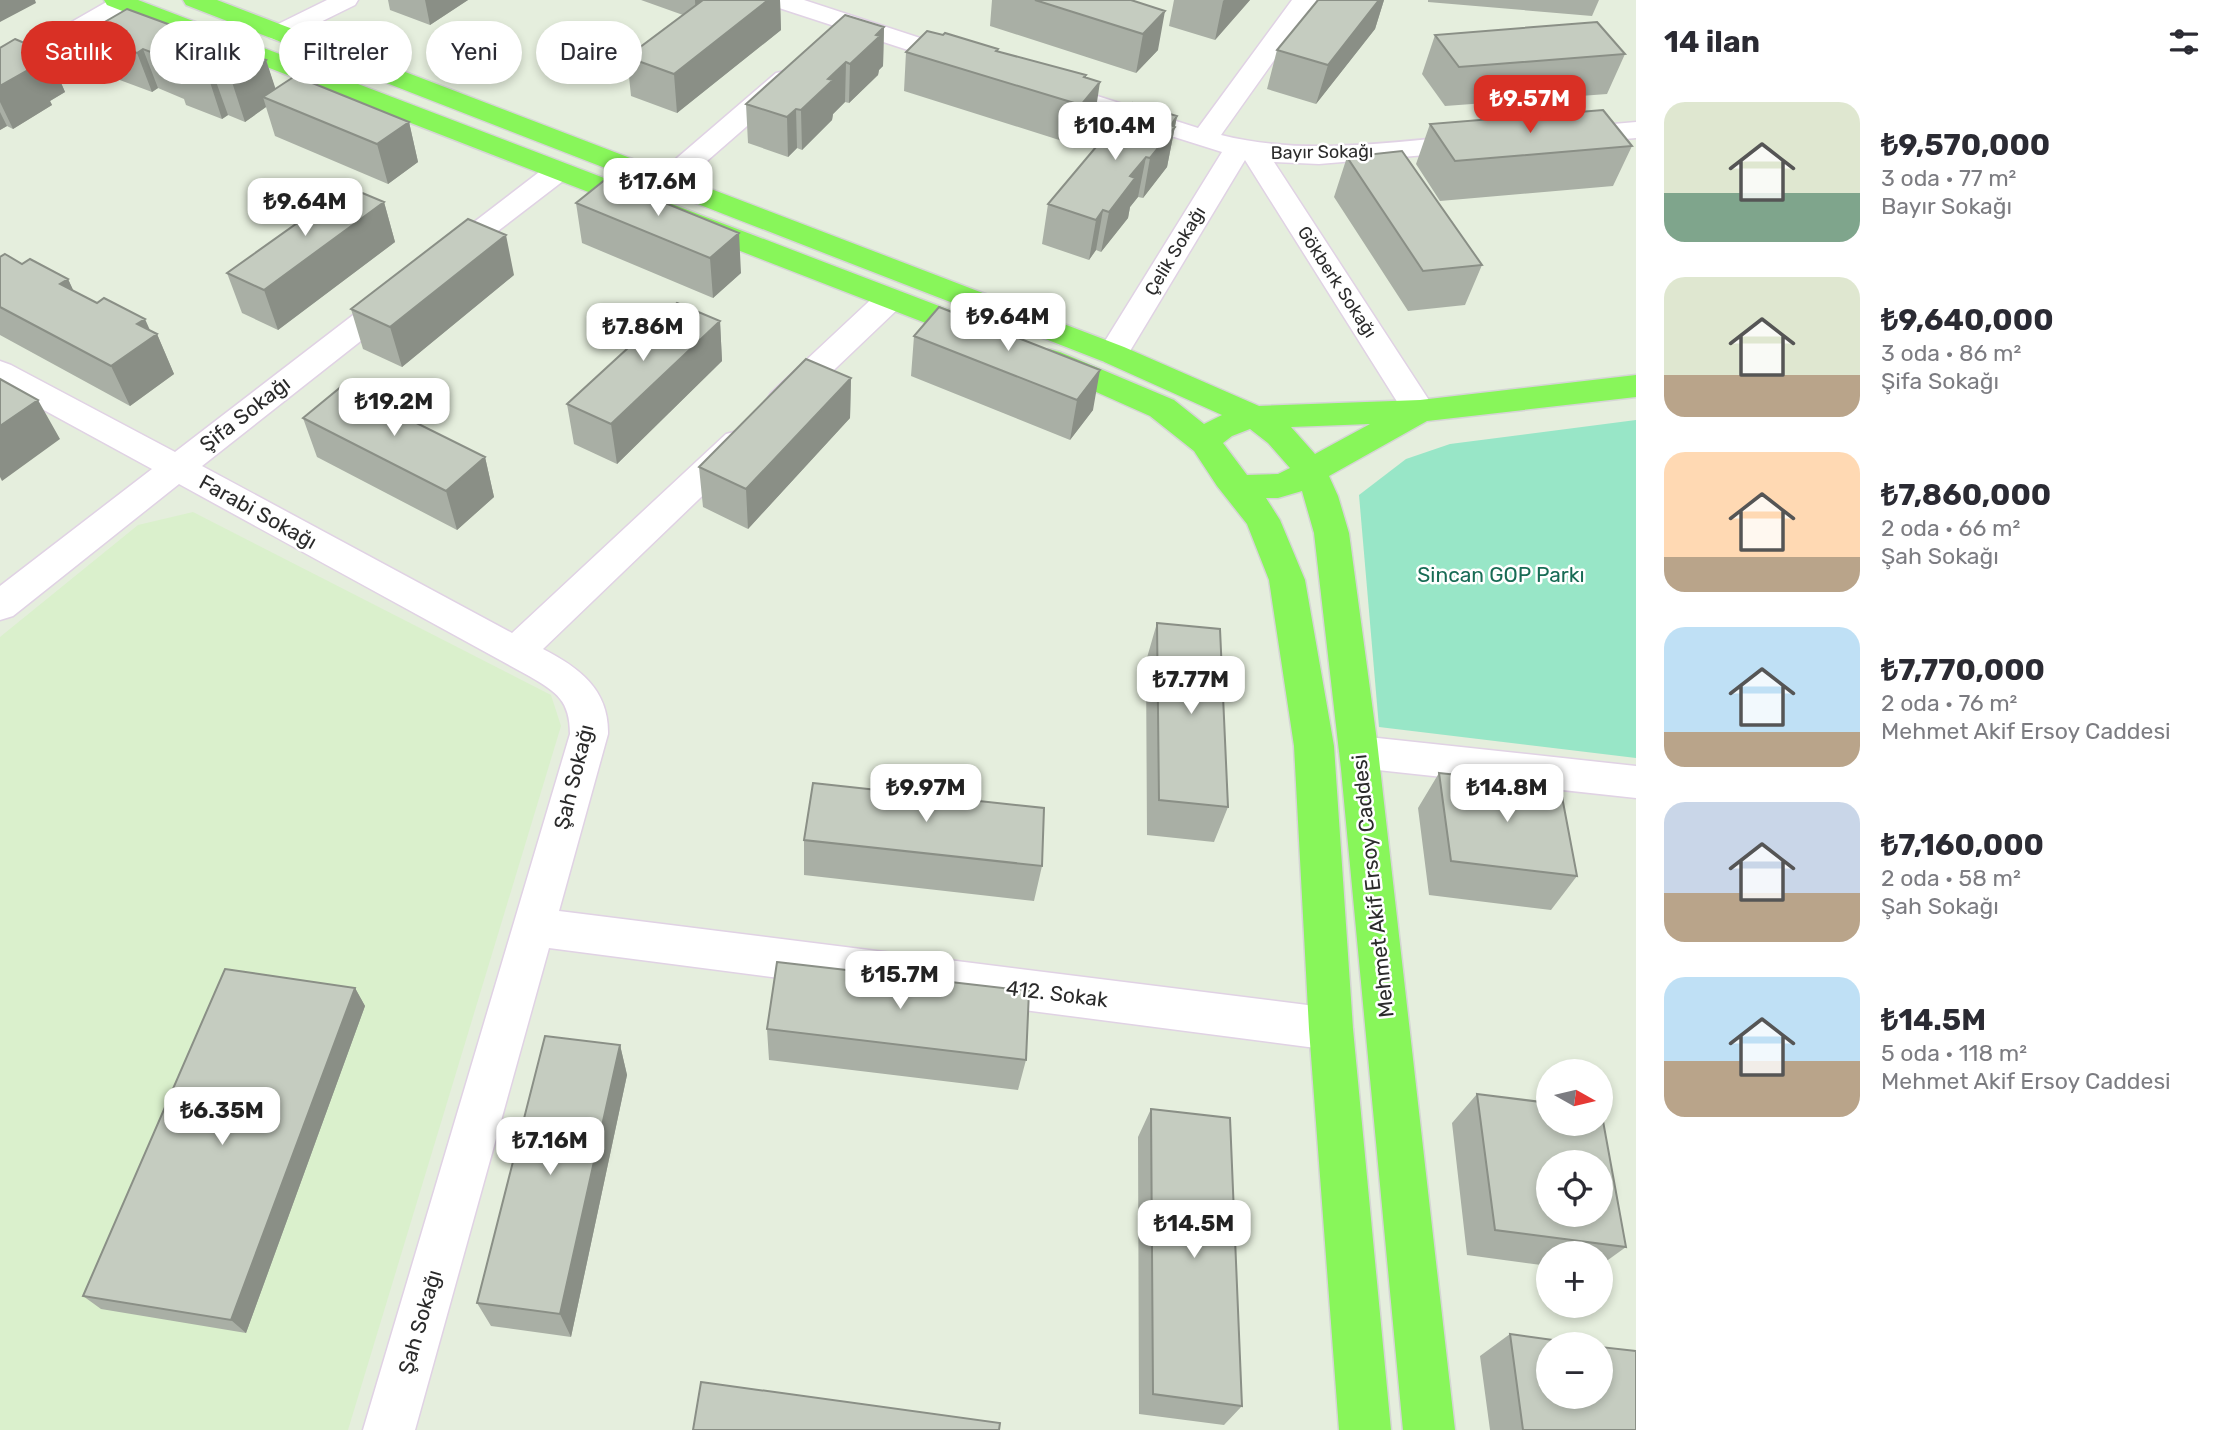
<!DOCTYPE html>
<html lang="tr">
<meta charset="utf-8">
<style>
body{margin:0;font-family:Rubik,sans-serif;background:#f2f2f3;color:#2b2b33;height:100vh;display:flex;flex-direction:column;font-size:26px;white-space:nowrap}
*{box-sizing:border-box;margin:0}
p{font-size:23px;color:#7c7c81}
.icon{flex:none;width:38px;height:38px;fill:none;stroke:currentColor;stroke-width:2;stroke-linecap:round;stroke-linejoin:round}
.map{position:relative;flex:1;overflow:hidden}
.drawer{display:flex;flex-direction:column;background:#fff;width:595px}
.drawer>*{flex:none}
.guide{position:absolute;left:21px;top:21px;width:665px;height:63px;display:flex;gap:14px}
.needle{width:46px;rotate:98deg}
.buttons{position:absolute;left:1536px;top:1059px;display:grid;gap:14px}
.buttons a{display:grid;place-items:center;width:77px;height:77px;border-radius:50%;background:#fff;box-shadow:0 4px 10px #0003;font-size:35px}
.price{position:absolute;translate:-50% -60px;padding:0 16px;border-radius:14px;background:#fff;color:#222;font-size:23px;line-height:46px;filter:drop-shadow(0 2px 4px #0008)}
.price::after{content:'';position:absolute;left:50%;top:42px;width:21px;height:16px;margin-left:-10px;background:inherit;clip-path:polygon(0 0,100% 0,50% 100%)}
.price.on{background:#d93025;color:#fff}
ul{padding:0;list-style:none}
li{display:flex;align-items:center;gap:21px;height:175px;padding:0 28px}
li span{display:grid;place-items:center;flex:none;width:196px;height:140px;border-radius:21px;color:#555}
li>.icon{margin-inline-start:auto}
span .icon{width:84px;height:84px;fill:#fffc;stroke-width:1}
li b{font-size:30px}
h2{display:flex;justify-content:space-between;align-items:center;height:84px;padding:0 28px;font-size:30px}
.pill{padding:0 24px;border-radius:32px;background:#fff;box-shadow:0 4px 10px #0003;font-size:24px;line-height:63px}
.pill.on{background:#d93025;color:#fff}
main{display:flex;flex:1;min-height:0}
.map>svg:first-child{display:block}
.education{fill:#daf0cc}
.green{fill:#98e6c7}
.lines{fill:none;stroke-linecap:round;stroke-linejoin:round}
.minor-casing{stroke:#e0d2e4;stroke-width:3}
.major-casing{stroke:#d5d5d5;stroke-width:3}
.minor{fill:#fff;fill-rule:evenodd}
.major{fill:#88f65a;fill-rule:evenodd}
.wall{fill:#a9afa5}
.shaded-wall{fill:#8a8f86}
.building{fill:#c5ccc0;stroke:#8a8f86;stroke-width:2;fill-rule:evenodd}
.labels{text-anchor:middle;stroke-width:5;stroke-linejoin:round;paint-order:stroke}
.far-street-label{font-size:18px;fill:#2b2b2b;stroke:#fff}
.street-label{font-size:21px;fill:#2b2b2b;stroke:#fff}
.park-label{font-size:21px;fill:#186c55;stroke:#fff}
</style>
<main>
<div class="map">
<svg width="1636" height="1430" viewBox="0 0 1636 1430">
<rect width="100%" height="100%" fill="#e5eedd"/>
<path class="education" d="M193 512 551 695 561 726 348 1430H0V637L138 525Z"/>
<path class="green" d="M1636 420V758L1379 727 1359 495 1406 459 1450 444Z"/>
<g class="lines">
<defs>
<path id="minor" d="M110 0H133L135 3 132 8 9 80 0 82V63Z
M327 0H358L355 5 288 38 279 41 270 38 266 33 270 28Z
M767 0H804L972 55 976 60 972 65 963 68 954 65 770 5Z
M1292 0H1317L1221 135C1304 156 1389 142 1473 135L1483 137 1487 143 1483 149 1473 151 1319 164 1274 162 1436 411 1432 419 1420 422 1408 419 1245 160 1124 361 1113 364 1102 361 1097 354 1222 152 1038 94 1034 88 1038 82 1047 80 1198 128Z
M785 71 794 73 798 79 794 85 676 188 666 190 656 188 652 182 656 176 776 73Z
M1636 122V138L1568 144 1558 142 1554 136 1558 130 1568 128Z
M557 164 567 166 571 172 567 178 455 264 445 267 435 264 430 258 435 252 547 166Z
M398 286 409 289 413 296 409 303 202 466 512 633 726 434 738 431 750 434 755 442 750 450 543 649C580 668 609 690 608 734L559 911 1331 1008 1347 1014 1353 1029 1347 1044 1331 1050 549 948 415 1430H363L570 734C570 701 557 692 529 676L179 484 13 616 0 620V586L152 469 0 386V361L11 365 175 452 387 289Z
M890 289 901 292 905 299 901 306 793 409 782 412 771 409 766 401 771 393 879 292Z
M1359 736 1636 766V798L1359 768 1345 763 1339 752 1345 741Z"/>
<path id="major" d="M104 0H138L994 327 999 334 994 341 983 344 972 341 107 5Z
M183 0H217L1124 347 1259 406 1420 400 1636 375V397L1427 421 1329 476 1338 496 1349 533 1377 741 1455 1430H1403L1341 769 1314 533 1302 491 1278 498H1266L1280 520 1305 580 1334 746 1353 1029 1391 1430H1339L1309 1029 1294 746 1269 580 1247 524 1217 486 1194 451 1150 416 1038 366 1033 359 1038 352 1049 349 1060 352 1174 400 1204 424 1222 415 1102 361 186 5ZM1370 424 1315 454 1291 427ZM1250 429 1268 443 1290 468 1278 474 1247 475 1223 443 1232 436Z"/>
</defs>
<use href="#minor" class="minor-casing"/>
<use href="#major" class="major-casing"/>
<use href="#minor" class="minor"/>
<use href="#major" class="major"/>
</g>
<path class="wall" d="M388 0H468L430 25 390 10Z
M641 0H780L781 30 677 113 631 96 627 57 683 15Z
M992 0H1131L1158 50 1136 73 990 26Z
M1174 0H1250L1215 40 1169 26Z
M1318 0H1384L1375 29 1316 104 1267 89 1277 50Z
M1428 0H1599L1592 16 1428 2Z
M884 27 883 66 879 70 878 75 849 103 845 102 833 114 832 120 802 150 797 148 788 157 748 143 746 104Z
M91 30 266 60 275 89 409 122 418 162 388 184 275 136 266 107 245 122 228 115 222 119 186 105 184 99 158 88 152 92 117 79 115 72 107 69Z
M943 35 998 49V52L1086 75V78L1094 122 1075 145 904 91 906 52Z
M1435 35 1625 54 1607 94 1445 106 1422 74Z
M0 48 48 53 65 92 50 101 52 105 13 129 7 126 0 130Z
M1177 116 1167 167 1143 198 1138 197 1130 207 1128 218 1101 252 1096 250 1089 260 1042 244 1048 204Z
M1430 124 1632 146 1613 186 1440 201 1416 164Z
M1347 157 1482 265 1465 305 1408 311 1334 197Z
M606 179 741 273 713 298 582 243 576 203Z
M384 202 395 242 278 330 242 313 227 273Z
M0 257 68 279 73 291 157 334 174 374 130 406 0 335Z
M514 275 402 367 363 349 351 309Z
M939 307 1093 410 1070 440 911 376 914 336Z
M720 321 722 361 617 464 574 444 567 404Z
M851 378 850 418 748 529 703 507 699 467Z
M303 418 485 457 494 497 457 530 317 457Z
M1157 623 1228 807 1214 842 1147 835 1146 661Z
M1439 773 1577 876 1551 910 1429 895 1418 808Z
M804 840 1042 866 1034 901 804 875Z
M355 988 365 1006 246 1333 101 1309 83 1296Z
M767 1029 1026 1060 1018 1090 769 1060Z
M620 1045 627 1075 571 1337 491 1326 477 1303Z
M1477 1094 1626 1247 1601 1265V1253H1549V1266L1467 1255 1452 1123Z
M1151 1109 1242 1406 1224 1425 1139 1414 1138 1137Z
M1510 1334 1636 1430H1490L1480 1356Z"/>
<path class="shaded-wall" d="M0 0H35L36 3 0 22Z
M425 0H468L430 25Z
M695 0H721L696 19Z
M768 0H780L781 30 677 113 674 74Z
M1224 0H1250L1215 40 1223 1Z
M1379 0H1384L1375 29 1316 104 1328 65Z
M1165 11 1158 50 1136 73 1143 34Z
M884 27 883 66 879 70 878 75 849 103 850 64 876 35Z
M143 49 158 88 152 92 137 53Z
M48 53 65 92 50 101 52 105 13 129 0 102V86L29 63Z
M266 60 279 99 263 97 266 107 245 122 232 82Z
M846 62 845 102 833 114 832 120 802 150 801 110 828 79Z
M1086 75 1082 104 1100 82 1094 122 1075 145 1084 77Z
M214 76 228 115 222 119 209 79Z
M796 109 797 148 788 157 787 117Z
M0 112 7 126 0 130Z
M1177 116 1167 167 1143 198 1150 158 1171 125Z
M409 122 418 162 388 184 377 144Z
M1146 157 1138 197 1130 207 1128 218 1101 252 1109 212 1130 176Z
M384 202 395 242 278 330 264 290Z
M1103 210 1096 250 1089 260 1096 220Z
M739 233 741 273 713 298 710 258Z
M506 235 514 275 402 367 390 327Z
M68 279 87 319 60 284Z
M145 319 153 337 157 334 174 374 130 406 111 366 137 324Z
M720 321 722 361 617 464 611 424Z
M1100 370 1093 410 1070 440 1077 400Z
M851 378 850 418 748 529 746 489Z
M38 400 60 439 2 481 0 477V426Z
M485 457 494 497 457 530 446 491Z
M355 988 365 1006 246 1333 231 1320Z
M620 1045 627 1075 571 1337 560 1314Z"/>
<path class="building" d="M703 0H768L674 74 627 57Z
M1035 0H1131L1165 11 1143 34Z
M1318 0H1379L1328 65 1277 50Z
M127 9 266 60 232 82 214 76 209 79 172 65 177 62 143 49 137 53 102 40 108 36 91 30Z
M845 15 884 27 876 35 880 36 850 64 846 62 828 79 833 80 801 110 796 109 787 117 746 104Z
M1597 22 1625 54 1459 67 1435 35Z
M927 31 943 35 945 33 998 49 996 51 1086 75 1084 77 1100 82 1081 105 906 52Z
M15 39 48 53 29 63 35 66 0 86V48Z
M295 76 409 122 377 144 263 97Z
M1133 103 1177 116 1171 125 1175 127 1150 158 1146 157 1130 176 1135 178 1109 212 1103 210 1096 220 1048 204Z
M1603 110 1632 146 1455 161 1430 124Z
M1402 151 1482 265 1423 271 1347 157Z
M606 179 739 233 710 258 576 203Z
M348 187 384 202 264 290 227 273Z
M468 219 506 235 390 327 351 309Z
M5 254 22 264 30 259 68 279 60 284 97 303 104 298 145 319 137 324 157 334 111 366 0 307V257Z
M677 303 720 321 611 424 567 404Z
M939 307 1100 370 1077 400 914 336Z
M806 359 851 378 746 489 699 467Z
M0 379 38 400 0 426Z
M342 386 485 457 446 491 303 418Z
M1157 623 1220 629 1228 807 1159 800Z
M1439 773 1560 786 1577 876 1451 861Z
M813 783 1044 808 1042 866 804 840Z
M777 962 1029 991 1026 1060 767 1029Z
M225 969 355 988 231 1320 83 1296Z
M545 1036 620 1045 560 1314 477 1303Z
M1477 1094 1549 1103V1124H1601V1110L1626 1247 1495 1230ZM1549 1162H1601V1214H1549Z
M1151 1109 1230 1118 1242 1406 1153 1394Z
M1510 1334 1582 1344H1549V1396H1601V1347L1636 1351V1430H1523Z
M701 1382 1000 1423 999 1430H693Z"/>
<g class="labels">
<g class="far-street-label">
<text transform="translate(1322 152) rotate(-1)" y="6">Bayır Sokağı</text>
<text transform="translate(1175 251) rotate(-59)" y="6">Çelik Sokağı</text>
<text transform="translate(1337 282) rotate(57)" y="6">Gökberk Sokağı</text>
</g>
<g class="street-label">
<text transform="translate(245 414) rotate(-38)" y="7">Şifa Sokağı</text>
<text transform="translate(258 512) rotate(29)" y="7">Farabi Sokağı</text>
<text transform="translate(574 777) rotate(-76)" y="7">Şah Sokağı</text>
<text transform="translate(1373 886) rotate(-96)" y="7">Mehmet Akif Ersoy Caddesi</text>
<text transform="translate(1057 994) rotate(7)" y="7">412. Sokak</text>
<text transform="translate(420 1322) rotate(-74)" y="7">Şah Sokağı</text>
</g>
<g class="park-label">
<text x="1501" y="582">Sincan GOP Parkı</text>
</g>
</g>
</svg>
<div class="buttons">
<a><svg class="needle" viewBox="-14 -14 28 28"><path d="M0-13l5 13h-10z" fill="#e53935"/><path d="M0 13l5-13h-10z" fill="#7c7c81"/></svg></a>
<a><svg class="icon" aria-label="locate" viewBox="0 0 24 24"><circle cx="12" cy="12" r="6"/><path d="M12 2v4M12 18v4M2 12h4M18 12h4"/></svg></a>
<a>+</a>
<a>−</a>
</div>
<b class="price on" style="left:1530px;top:135px">₺9.57M</b>
<b class="price" style="left:1115px;top:162px">₺10.4M</b>
<b class="price" style="left:658px;top:218px">₺17.6M</b>
<b class="price" style="left:305px;top:238px">₺9.64M</b>
<b class="price" style="left:1008px;top:353px">₺9.64M</b>
<b class="price" style="left:643px;top:363px">₺7.86M</b>
<b class="price" style="left:394px;top:438px">₺19.2M</b>
<b class="price" style="left:1191px;top:716px">₺7.77M</b>
<b class="price" style="left:926px;top:824px">₺9.97M</b>
<b class="price" style="left:1507px;top:824px">₺14.8M</b>
<b class="price" style="left:900px;top:1011px">₺15.7M</b>
<b class="price" style="left:222px;top:1147px">₺6.35M</b>
<b class="price" style="left:550px;top:1177px">₺7.16M</b>
<b class="price" style="left:1194px;top:1260px">₺14.5M</b>
<div class="guide">
<a class="pill on">Satılık</a>
<a class="pill">Kiralık</a>
<a class="pill">Filtreler</a>
<a class="pill">Yeni</a>
<a class="pill">Daire</a>
</div>
</div>
<section class="drawer">
<h2>14 ilan<svg class="icon" aria-label="filters" viewBox="0 0 24 24"><path d="M4 7h16M4 17h16"/><circle cx="9" cy="7" r="2"/><circle cx="15" cy="17" r="2"/></svg></h2>
<ul>
<li><span style="background:linear-gradient(#dfe7d0 65%,#7fa58c 0)"><svg class="icon" aria-label="home" viewBox="0 0 24 24"><path d="M3 11l9-7 9 7M6 9v11h12V9"/></svg></span><div><b>₺9,570,000</b><p>3 oda · 77 m²</p><p>Bayır Sokağı</p></div></li>
<li><span style="background:linear-gradient(#dfe7d0 70%,#b9a48a 0)"><svg class="icon" aria-label="home" viewBox="0 0 24 24"><path d="M3 11l9-7 9 7M6 9v11h12V9"/></svg></span><div><b>₺9,640,000</b><p>3 oda · 86 m²</p><p>Şifa Sokağı</p></div></li>
<li><span style="background:linear-gradient(#ffd9b3 75%,#b9a48a 0)"><svg class="icon" aria-label="home" viewBox="0 0 24 24"><path d="M3 11l9-7 9 7M6 9v11h12V9"/></svg></span><div><b>₺7,860,000</b><p>2 oda · 66 m²</p><p>Şah Sokağı</p></div></li>
<li><span style="background:linear-gradient(#bfe0f5 75%,#b9a48a 0)"><svg class="icon" aria-label="home" viewBox="0 0 24 24"><path d="M3 11l9-7 9 7M6 9v11h12V9"/></svg></span><div><b>₺7,770,000</b><p>2 oda · 76 m²</p><p>Mehmet Akif Ersoy Caddesi</p></div></li>
<li><span style="background:linear-gradient(#c9d6e8 65%,#b9a48a 0)"><svg class="icon" aria-label="home" viewBox="0 0 24 24"><path d="M3 11l9-7 9 7M6 9v11h12V9"/></svg></span><div><b>₺7,160,000</b><p>2 oda · 58 m²</p><p>Şah Sokağı</p></div></li>
<li><span style="background:linear-gradient(#bfe0f5 60%,#b9a48a 0)"><svg class="icon" aria-label="home" viewBox="0 0 24 24"><path d="M3 11l9-7 9 7M6 9v11h12V9"/></svg></span><div><b>₺14.5M</b><p>5 oda · 118 m²</p><p>Mehmet Akif Ersoy Caddesi</p></div></li>
</ul>
</section>
</main>
